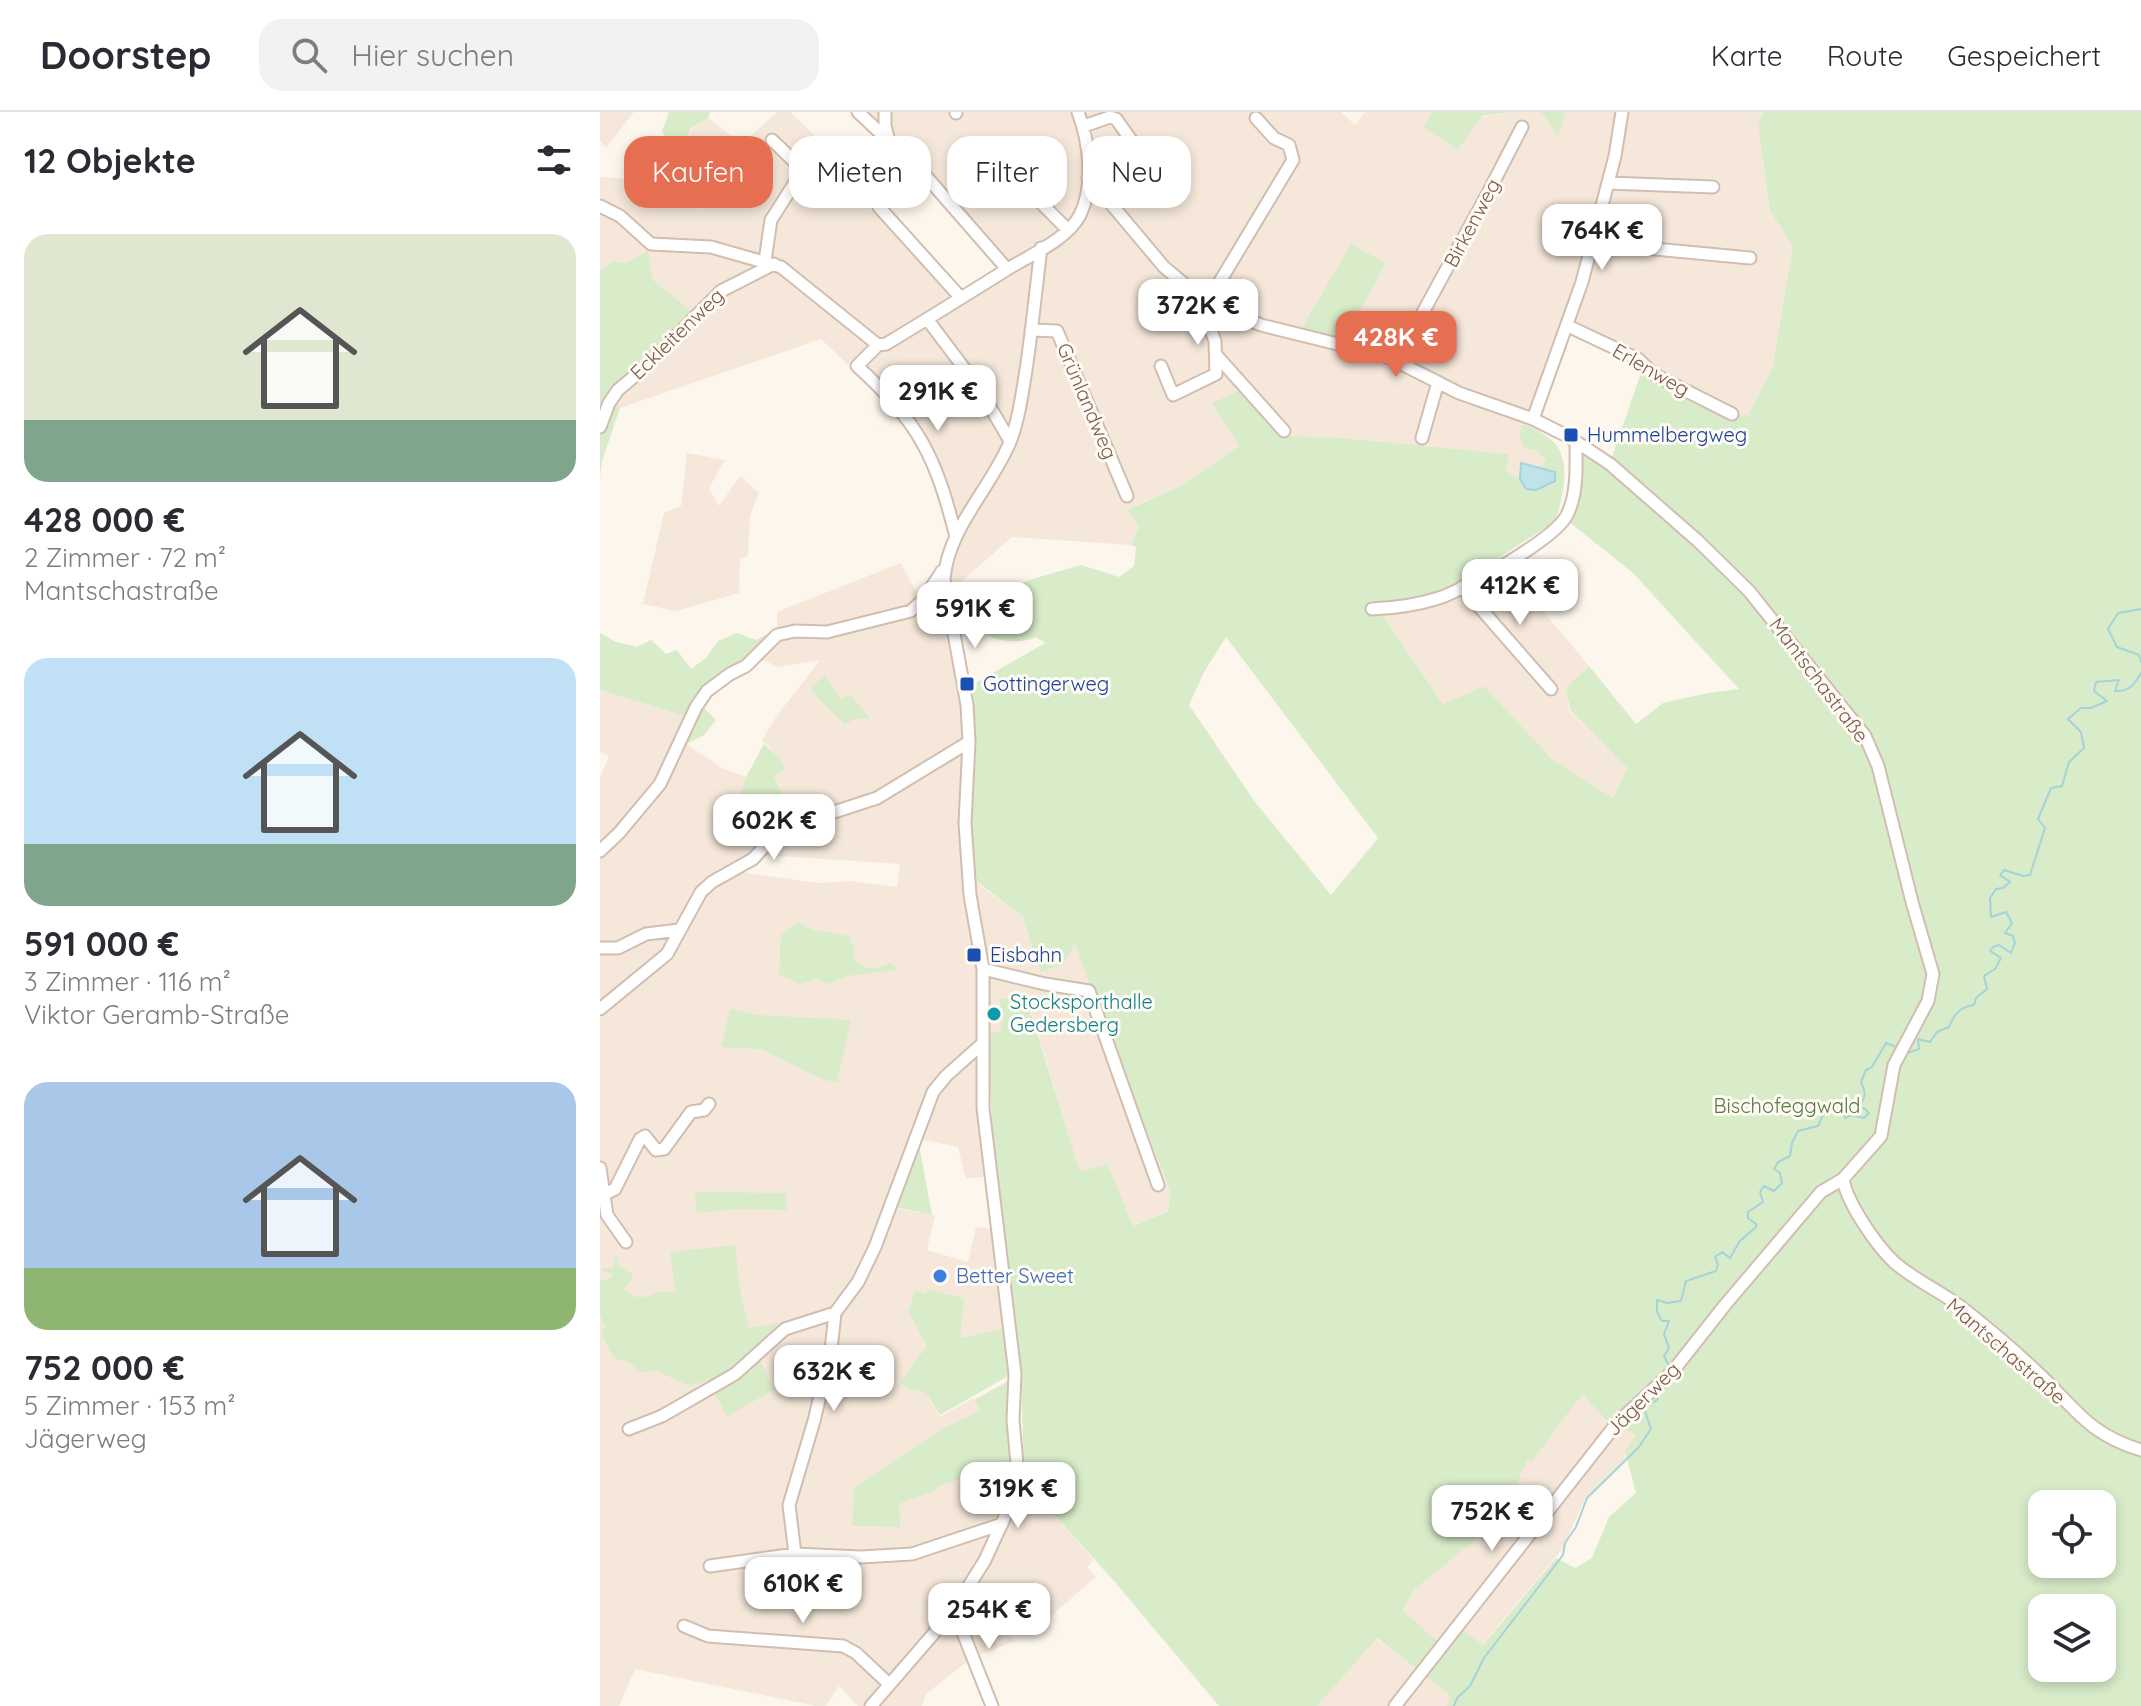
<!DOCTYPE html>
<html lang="de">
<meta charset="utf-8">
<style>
body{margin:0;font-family:Quicksand,sans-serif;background:#f2f2f3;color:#2b2b33;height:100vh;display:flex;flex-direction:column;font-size:30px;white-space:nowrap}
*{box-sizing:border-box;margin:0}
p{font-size:26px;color:#7c7c81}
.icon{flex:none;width:44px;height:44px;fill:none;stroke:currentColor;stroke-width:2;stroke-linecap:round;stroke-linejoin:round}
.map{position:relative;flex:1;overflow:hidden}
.details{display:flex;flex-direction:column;background:#fff;width:600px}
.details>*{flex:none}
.hud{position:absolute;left:24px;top:24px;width:760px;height:72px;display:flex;gap:16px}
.fabs{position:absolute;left:1428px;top:1378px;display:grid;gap:16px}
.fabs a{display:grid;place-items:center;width:88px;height:88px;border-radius:16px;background:#fff;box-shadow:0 4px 12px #0003;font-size:40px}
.price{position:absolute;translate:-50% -68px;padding:0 18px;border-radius:16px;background:#fff;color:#222;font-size:26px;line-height:52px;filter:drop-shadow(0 2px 4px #0008)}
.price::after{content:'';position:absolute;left:50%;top:48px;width:24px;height:18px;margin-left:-12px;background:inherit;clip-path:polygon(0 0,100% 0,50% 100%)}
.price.active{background:#e76f51;color:#fff}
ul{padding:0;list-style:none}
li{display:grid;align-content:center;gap:16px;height:424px;padding:0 24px}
li span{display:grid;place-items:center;height:248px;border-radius:24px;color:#555}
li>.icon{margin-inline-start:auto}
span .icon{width:144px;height:144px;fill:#fffc;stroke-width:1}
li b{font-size:34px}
h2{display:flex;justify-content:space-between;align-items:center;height:96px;padding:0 24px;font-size:34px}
.pill{padding:0 28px;border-radius:24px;background:#fff;box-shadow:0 4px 12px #0003;font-size:28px;line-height:72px}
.pill.active{background:#e76f51;color:#fff}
header{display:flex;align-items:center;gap:48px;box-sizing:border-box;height:112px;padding:0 40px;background:#fff;border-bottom:2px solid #e1e1e2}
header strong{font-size:38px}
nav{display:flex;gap:44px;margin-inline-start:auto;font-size:28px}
.search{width:560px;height:72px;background:#f2f2f3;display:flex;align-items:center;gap:20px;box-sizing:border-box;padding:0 28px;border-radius:24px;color:#7c7c81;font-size:30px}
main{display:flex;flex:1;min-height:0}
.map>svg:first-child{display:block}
.residential{fill:#f5e8da;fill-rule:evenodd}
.green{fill:#d8ecc9;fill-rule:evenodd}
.water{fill:#bfe3e8;stroke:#a5d3da;stroke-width:2}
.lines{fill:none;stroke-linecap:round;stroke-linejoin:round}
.stream{stroke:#a5d3da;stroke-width:2}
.minor-casing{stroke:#d1beb0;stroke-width:15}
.minor{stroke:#fff;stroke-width:11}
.transit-dot{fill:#1a4fb4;stroke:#fffaf3;stroke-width:3}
.culture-dot{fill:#0f9aa8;stroke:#fffaf3;stroke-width:3}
.shop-dot{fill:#3f7fe0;stroke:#fffaf3;stroke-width:3}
.labels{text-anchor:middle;stroke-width:6;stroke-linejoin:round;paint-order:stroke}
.street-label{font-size:20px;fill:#7a5c4d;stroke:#fffaf3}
.transit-label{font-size:20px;fill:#164399;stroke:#fffaf3;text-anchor:start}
.culture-label{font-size:20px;fill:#0d838f;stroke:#fffaf3;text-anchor:start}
.park-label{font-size:20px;fill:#537a41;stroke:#fffaf3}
.shop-label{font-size:20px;fill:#366cbe;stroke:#fffaf3;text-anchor:start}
</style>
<header>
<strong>Doorstep</strong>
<div class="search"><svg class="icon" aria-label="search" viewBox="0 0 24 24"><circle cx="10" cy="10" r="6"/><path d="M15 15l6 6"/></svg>Hier suchen</div>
<nav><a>Karte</a><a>Route</a><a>Gespeichert</a></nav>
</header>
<main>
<section class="details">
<h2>12 Objekte<svg class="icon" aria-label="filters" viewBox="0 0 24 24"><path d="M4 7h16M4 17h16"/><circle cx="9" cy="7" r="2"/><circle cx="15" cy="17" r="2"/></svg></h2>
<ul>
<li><span style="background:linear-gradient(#dfe7d0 75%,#7fa58c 0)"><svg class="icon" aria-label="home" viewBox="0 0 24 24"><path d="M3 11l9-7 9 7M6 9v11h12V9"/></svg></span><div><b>428 000 €</b><p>2 Zimmer · 72 m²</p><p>Mantschastraße</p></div></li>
<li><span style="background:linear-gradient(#bfe0f5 75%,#7fa58c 0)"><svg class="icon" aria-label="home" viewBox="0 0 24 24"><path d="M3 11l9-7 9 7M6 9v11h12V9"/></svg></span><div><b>591 000 €</b><p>3 Zimmer · 116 m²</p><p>Viktor Geramb-Straße</p></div></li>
<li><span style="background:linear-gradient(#a9c7e8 75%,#8fb573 0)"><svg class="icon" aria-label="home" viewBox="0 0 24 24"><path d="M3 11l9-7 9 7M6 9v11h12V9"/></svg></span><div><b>752 000 €</b><p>5 Zimmer · 153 m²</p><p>Jägerweg</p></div></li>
</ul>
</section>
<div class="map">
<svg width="1541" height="1594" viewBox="0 0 1541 1594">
<rect width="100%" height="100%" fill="#fdf6ec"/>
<path class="residential" d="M0 0H34L6 36 0 29Z
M177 0H190L257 64 362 180 402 154 256 0H741L755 13 765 0H832L823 15 912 0H941L958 25 966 0H1163L1158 13 1170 99 1193 135 1172 257 1148 303 1120 302 1049 266 1043 255 972 220 941 298V321L924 313 936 338 946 348 941 357 922 351 920 367 906 359 909 342 732 325 687 324 639 334 580 374 528 397 539 414 531 433 412 425 351 479 352 417 324 346 304 306 221 227 20 296 10 281 95 202 53 168 26 151 14 149 0 158V65L32 67 45 92 74 69 98 98 106 89 87 28 91 17 108 6 142 32Z
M87 341 125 348 109 376 119 394 140 364 159 381 150 404 148 444 140 447 139 481 76 499 43 492 64 401 81 394Z
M301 451 317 481 328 482 345 476 365 575 368 764 423 805 440 860 475 830 492 880 570 1078 568 1098 533 1114 508 1052 480 1061 429 892 401 919 387 922 389 1064 366 1067 358 1035 324 1028 322 1018 293 1095 335 1104 327 1138 368 1150 376 1115 396 1117 410 1217 359 1226 328 1178 327 1234 316 1277 327 1283 340 1305 373 1286 380 1299 346 1315 253 1376 252 1414 299 1415 298 1392 337 1378 336 1375 417 1345 419 1374 454 1403 494 1448 487 1455 496 1465 443 1511 418 1483 395 1503 415 1529 373 1545 326 1582 322 1594H258L239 1574 226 1594H216L35 1557 19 1594H0V665L9 644 0 640V578L91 606 87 632 120 655 146 665 134 702 165 726 173 717V665L186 656 179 645 162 628 176 605 220 548 177 555 164 548 160 536 177 517V500ZM162 743 300 752 297 775 250 769 218 771 140 760Z
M905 454 989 554 966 576 969 598 1027 656 1013 686 953 648 884 574 843 592 781 501 858 480Z
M981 1281 1006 1308 1036 1323 1025 1339 1026 1346 984 1389 963 1436 882 1533 844 1535 803 1500 814 1478 895 1412 913 1381 927 1347H933Z
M776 1526 852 1584 847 1594H717Z"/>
<path class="green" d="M69 0H110L108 6 90 17 87 28 93 46 85 48 70 36 62 19Z
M832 0H912L882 4 858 38 823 15Z
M941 0H966L958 25Z
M1163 0H1541V1594H847L851 1584 777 1526 717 1594H619L514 1469 424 1369 421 1260 395 1060 387 922 401 919 400 886 428 892 480 1060 508 1052 533 1114 568 1099 570 1078 492 880 475 831 463 853 440 860 423 805 375 768 371 711 374 631 369 572 377 570 445 531 436 525C408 536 367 526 373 489L404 481 429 468 481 453 519 465 534 454 536 435 531 433 539 414 527 398 580 374 639 334 612 291 643 277 687 324 732 325 909 342 906 359 920 367 926 377 936 378 955 369 954 360 941 357 946 348 936 338 924 336 919 321 923 312C934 318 949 323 956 333 972 353 961 387 956 409L851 476 781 501 843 592 884 574 953 648 1013 686 1027 656 970 598 966 576 989 554 1036 612 1063 591 1108 581 1139 577 1033 461 968 409 981 339 989 342 1059 398 1136 471 1237 590 1242 585 1153 480 1011 348 1043 255 1049 266 1120 302 1148 303 1172 257 1193 135 1170 99 1158 13ZM626 525 778 726 731 783 655 690 589 593 604 560ZM982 1282 1006 1308 1036 1323 1025 1339 1036 1381 1009 1405 992 1446 975 1456 956 1446 883 1533 859 1516 844 1535 803 1499 814 1478 895 1412 913 1381 927 1348H933ZM1442 1392H1502V1452H1442ZM1442 1496H1502V1556H1442Z
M751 132 786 151 745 226 702 216Z
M48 139 53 168 95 202 10 281 20 296 2 349 0 365V158L14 149 26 151Z
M177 517 161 535 164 548 125 560 103 595 116 608 104 623 86 632 91 606 0 578V521L16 530 37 535 51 528 66 542 77 538 91 557 106 546 118 529 137 521 156 528Z
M225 564 240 587 251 583 270 607H255L245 612 217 586 210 575Z
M164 632 179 645 186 656 174 665 192 703 165 726 134 702 146 665Z
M200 811C215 823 235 818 252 826L250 830 255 835 253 846C265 859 273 858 290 851L295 855 296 858 248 864 226 872 217 867 200 872 179 863 181 823 194 813Z
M130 897 158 903 251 908 237 970 224 968 161 937 121 935Z
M319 1033 332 1103 296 1095Z
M95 1080 186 1081 187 1098 137 1097 96 1101Z
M135 1133 140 1178 149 1216 191 1209V1212L120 1269 112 1267 89 1274 57 1259 40 1260 29 1250 16 1247 11 1242 2 1222 5 1214 0 1203V1169L13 1165 12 1161 3 1160 2 1156H13L15 1145H18L17 1153 31 1161 33 1166 23 1177C49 1197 47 1174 76 1181L70 1140Z
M328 1178 364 1186 360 1226 402 1217 410 1263 340 1303 327 1283 317 1277 311 1279 300 1270 327 1234 308 1199 315 1179 326 1182Z
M158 1245 174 1278 127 1304 113 1278Z
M410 1268 413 1347 337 1375V1378L299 1392 300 1415 252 1414 253 1376 346 1315 380 1299 374 1288Z"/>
<path class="water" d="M921 351 955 360V369L936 378 926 377 920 367Z"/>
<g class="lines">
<path class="stream" d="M1541 497 1518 501 1508 517 1517 535 1539 543 1541 550
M1308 941 1319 937 1318 927 1330 930 1337 920 1349 915C1354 902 1360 895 1374 893L1376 886 1387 877 1384 864 1395 857 1401 846 1390 839 1393 835 1399 833 1411 841 1415 831 1413 824 1405 821 1412 811 1406 800 1391 805 1390 786 1396 777 1403 776 1410 770 1400 763 1404 758 1423 764 1430 763 1445 716 1438 707 1451 676 1462 674 1469 650 1484 636 1481 620 1468 607 1481 596H1491L1507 589 1494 579 1496 570 1519 568 1515 579C1529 580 1535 572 1541 561
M1068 1257 1069 1254 1064 1244 1069 1236 1064 1222 1069 1209H1062L1057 1200V1188L1067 1191 1081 1189 1086 1169 1116 1159 1118 1153 1115 1145 1122 1140 1130 1146 1140 1129 1156 1115V1112L1148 1106V1100L1163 1090 1160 1080 1164 1074 1174 1079 1182 1071 1180 1061 1174 1057 1178 1050 1190 1044 1192 1031 1198 1019 1218 1014 1224 1001 1243 998 1245 1006 1251 1003 1264 1006 1269 1001 1265 997 1257 995C1267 986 1266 981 1261 970L1266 958 1272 955 1286 931 1299 936
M854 1594 857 1586 870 1574 884 1546 963 1443 965 1431 976 1415 987 1386 1038 1336 1051 1317 1043 1293H1050L1058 1287 1057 1279"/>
<defs>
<path id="minor" d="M258 0 325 63 407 157
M285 0V13L289 30
M356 0V1
M484 14 510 5 516 7 555 61
M419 40 412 53 413 63 467 117
M488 66 500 72 512 93 564 155 607 191 661 213 786 244 859 281 933 307 969 325 1010 352 1098 429 1149 479 1265 624 1278 654 1312 790 1333 862 1328 889 1294 953 1281 1024 1243 1067 1221 1080 1125 1193 1073 1259 1017 1311 795 1594
M1008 71 1113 75
M0 94 20 104 51 132 111 135 181 155 278 233
M279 95 361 186
M991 131 1150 146
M165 149 171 108 201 61 200 55 172 28
M607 191 693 48 689 33 674 26 656 6
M327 207 379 276 410 329
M968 214 1038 247 1055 263 1132 302
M431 218 457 219 527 384
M617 244 684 319
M797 248 889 79 922 15
M561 254 573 283 616 262 615 229 599 186
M933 307 982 170 1015 44 1022 0
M0 315 9 291 18 278 43 257 121 179 174 152
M822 326 838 270
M356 425C336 345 319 310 257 254L278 233 286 232C326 208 366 183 406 158 430 143 467 128 480 103 495 73 489 29 478 0
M862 475 951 577
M772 497C795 496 817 493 839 486 866 477 955 427 967 403 978 381 976 354 976 330
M0 739 19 721 60 672 96 595 107 579 130 562 146 554 177 523 195 519 227 520 311 499 324 487 342 459
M0 836H18L46 822 79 818
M383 857 445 872 489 879 558 1073
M0 897 67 842 101 780 112 770 153 747 183 714 197 707 231 701 277 686 369 630
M0 1056 7 1103 26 1130
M1243 1067C1247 1091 1276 1133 1294 1150 1315 1169 1343 1180 1365 1198 1389 1217 1413 1237 1435 1258 1474 1294 1487 1322 1541 1338
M3 1077 9 1080 15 1077 40 1027 45 1024 56 1038 64 1037 91 1000 104 998 109 992
M29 1317 62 1304 135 1262 185 1217 235 1201
M195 1442 189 1393 214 1309 231 1238 235 1201 258 1170 275 1135 333 980 346 964 383 931
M110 1454 195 1442 261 1445 312 1442 402 1412
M354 1498 392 1594
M84 1514 108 1524 243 1534 256 1541 289 1572
M271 1594 354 1498 385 1448 419 1374 413 1308 415 1262 383 996V857L370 783 365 711 369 630 367 593 344 467C348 416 391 376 410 330 419 307 422 282 426 258 432 218 436 177 441 136"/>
</defs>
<use href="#minor" class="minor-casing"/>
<use href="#minor" class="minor"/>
</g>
<g class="transit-dot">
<rect x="963" y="315" width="16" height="16" rx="4"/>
<rect x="359" y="564" width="16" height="16" rx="4"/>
<rect x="366" y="835" width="16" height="16" rx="4"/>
</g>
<circle class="culture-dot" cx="394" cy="902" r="8"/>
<circle class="shop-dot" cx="340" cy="1164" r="8"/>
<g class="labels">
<g class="street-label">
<text transform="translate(872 111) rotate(-62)" y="7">Birkenweg</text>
<text transform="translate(77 222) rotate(-44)" y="7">Eckleitenweg</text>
<text transform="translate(1051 258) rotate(30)" y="7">Erlenweg</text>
<text transform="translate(487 289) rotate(67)" y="7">Grünlandweg</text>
<text transform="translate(1219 568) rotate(53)" y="7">Mantschastraße</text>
<text transform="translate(1406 1239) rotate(41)" y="7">Mantschastraße</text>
<text transform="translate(1043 1287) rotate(-45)" y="7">Jägerweg</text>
</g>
<g class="transit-label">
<text x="987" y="330">Hummelbergweg</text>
<text x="383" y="579">Gottingerweg</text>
<text x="390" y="850">Eisbahn</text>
</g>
<g class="culture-label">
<text x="410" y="897">Stocksporthalle<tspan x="410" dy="23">Gedersberg</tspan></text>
</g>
<g class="park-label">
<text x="1187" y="1001">Bischofeggwald</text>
</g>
<g class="shop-label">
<text x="356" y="1171">Better Sweet</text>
</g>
</g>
</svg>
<div class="fabs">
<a><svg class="icon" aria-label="locate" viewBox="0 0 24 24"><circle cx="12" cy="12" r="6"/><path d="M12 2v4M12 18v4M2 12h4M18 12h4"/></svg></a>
<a><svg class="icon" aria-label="layers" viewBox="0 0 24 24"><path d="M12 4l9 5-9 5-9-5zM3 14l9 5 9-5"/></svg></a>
</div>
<b class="price" style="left:1002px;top:160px">764K €</b>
<b class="price" style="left:598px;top:235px">372K €</b>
<b class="price active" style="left:796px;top:267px">428K €</b>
<b class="price" style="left:338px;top:321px">291K €</b>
<b class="price" style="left:920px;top:515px">412K €</b>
<b class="price" style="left:375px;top:538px">591K €</b>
<b class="price" style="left:174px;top:750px">602K €</b>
<b class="price" style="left:234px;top:1301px">632K €</b>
<b class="price" style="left:418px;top:1418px">319K €</b>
<b class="price" style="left:892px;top:1441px">752K €</b>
<b class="price" style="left:203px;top:1513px">610K €</b>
<b class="price" style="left:389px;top:1539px">254K €</b>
<div class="hud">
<a class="pill active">Kaufen</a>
<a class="pill">Mieten</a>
<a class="pill">Filter</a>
<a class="pill">Neu</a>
</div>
</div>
</main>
